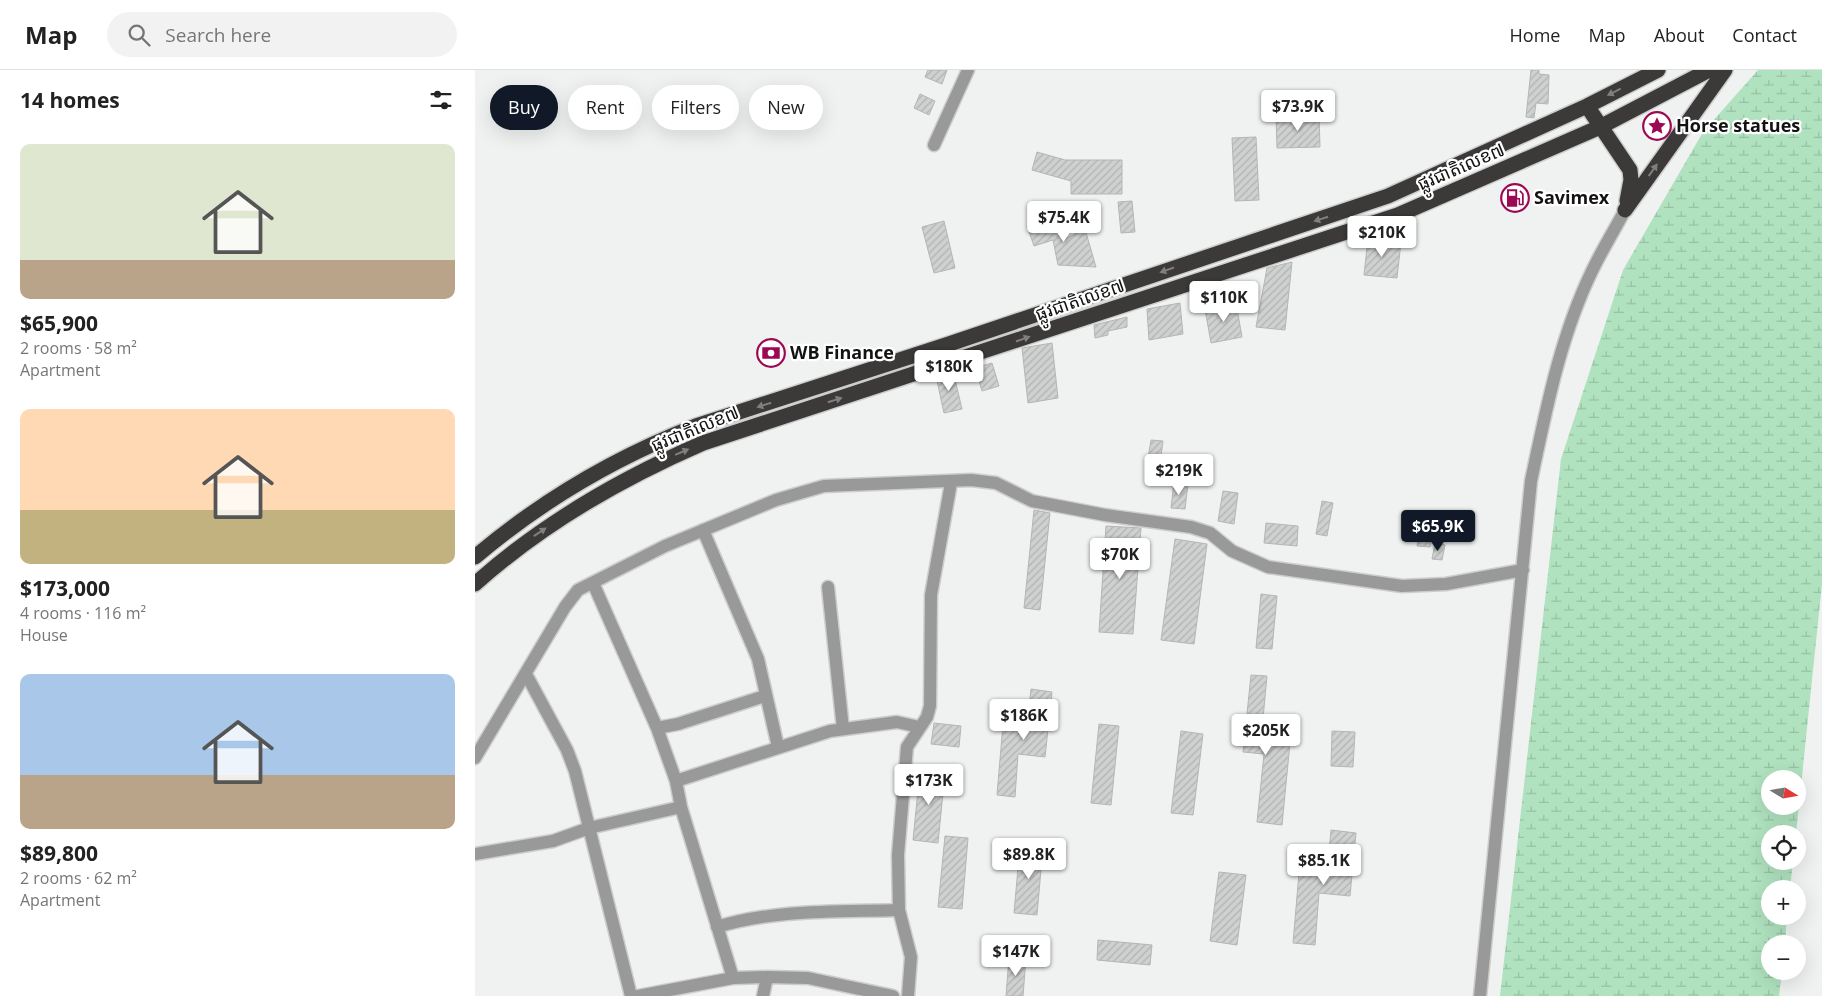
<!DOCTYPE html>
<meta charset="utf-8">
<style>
body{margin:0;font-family:"Open Sans","Noto Sans Khmer",sans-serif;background:#f2f2f2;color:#222;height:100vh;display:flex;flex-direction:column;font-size:19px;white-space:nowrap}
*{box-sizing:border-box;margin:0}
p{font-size:16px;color:#767676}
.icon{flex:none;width:28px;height:28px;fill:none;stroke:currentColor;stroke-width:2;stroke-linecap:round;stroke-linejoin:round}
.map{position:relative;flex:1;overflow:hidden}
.side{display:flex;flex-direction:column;background:#fff;width:475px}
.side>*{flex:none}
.hud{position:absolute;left:15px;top:15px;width:475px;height:45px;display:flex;gap:10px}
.needle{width:32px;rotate:101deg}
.controls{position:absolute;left:1286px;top:700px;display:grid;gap:10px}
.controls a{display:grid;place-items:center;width:45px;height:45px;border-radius:50%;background:#fff;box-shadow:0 5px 20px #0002;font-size:25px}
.price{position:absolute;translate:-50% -42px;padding:0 11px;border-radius:5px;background:#fff;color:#222;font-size:16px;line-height:32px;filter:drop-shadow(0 1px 2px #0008)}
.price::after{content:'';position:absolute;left:50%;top:30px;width:15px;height:11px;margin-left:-8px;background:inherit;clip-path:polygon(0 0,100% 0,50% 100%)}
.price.current{background:#111827;color:#fff}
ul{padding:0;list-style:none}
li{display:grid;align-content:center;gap:10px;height:265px;padding:0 20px}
li span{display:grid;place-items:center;height:155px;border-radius:10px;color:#555}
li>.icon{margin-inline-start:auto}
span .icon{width:90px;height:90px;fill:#fffc;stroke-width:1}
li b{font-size:21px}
h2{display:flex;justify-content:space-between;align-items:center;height:60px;padding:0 20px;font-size:21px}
.pill{padding:0 18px;border-radius:22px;background:#fff;box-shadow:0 5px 20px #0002;font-size:18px;line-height:45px}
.pill.current{background:#111827;color:#fff}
header{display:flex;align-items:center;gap:30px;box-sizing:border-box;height:70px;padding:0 25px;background:#fff;border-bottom:1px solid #e0e0e0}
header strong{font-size:24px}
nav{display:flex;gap:28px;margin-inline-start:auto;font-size:18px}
.search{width:350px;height:45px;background:#f2f2f2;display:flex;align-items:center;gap:12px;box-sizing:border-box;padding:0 18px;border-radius:28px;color:#767676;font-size:19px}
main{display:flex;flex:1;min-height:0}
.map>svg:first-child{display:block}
.wetland{fill:url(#wetland-marsh);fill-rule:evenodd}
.building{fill:url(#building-hatch);stroke:#b3b6b4}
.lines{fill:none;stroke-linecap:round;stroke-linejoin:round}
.minor-casing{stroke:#cccecc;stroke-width:15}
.highway-casing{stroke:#cccecc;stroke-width:18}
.minor{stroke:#9a9999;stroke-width:12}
.highway{stroke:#3c3939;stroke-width:15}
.oneway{fill:#807e7e}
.labels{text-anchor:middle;stroke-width:4.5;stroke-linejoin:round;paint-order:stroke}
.poi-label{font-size:18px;font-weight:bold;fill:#121312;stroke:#fefffe;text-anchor:start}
.street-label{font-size:18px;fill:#121312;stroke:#fefffe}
</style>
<header>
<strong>Map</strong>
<div class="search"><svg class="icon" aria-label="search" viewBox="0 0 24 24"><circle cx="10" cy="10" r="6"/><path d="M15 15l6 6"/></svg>Search here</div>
<nav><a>Home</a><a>Map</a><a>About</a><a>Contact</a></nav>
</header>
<main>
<section class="side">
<h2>14 homes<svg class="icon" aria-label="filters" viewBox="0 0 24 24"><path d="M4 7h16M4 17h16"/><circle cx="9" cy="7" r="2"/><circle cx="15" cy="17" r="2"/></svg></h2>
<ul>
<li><span style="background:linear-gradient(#dfe7d0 75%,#b9a48a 0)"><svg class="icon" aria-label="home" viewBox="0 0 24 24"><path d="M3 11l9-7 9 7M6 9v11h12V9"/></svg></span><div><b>$65,900</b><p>2 rooms · 58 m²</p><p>Apartment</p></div></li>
<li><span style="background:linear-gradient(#ffd9b3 65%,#c2b280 0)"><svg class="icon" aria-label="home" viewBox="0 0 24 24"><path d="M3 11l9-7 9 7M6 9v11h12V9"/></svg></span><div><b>$173,000</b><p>4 rooms · 116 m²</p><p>House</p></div></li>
<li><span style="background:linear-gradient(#a9c7e8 65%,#b9a48a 0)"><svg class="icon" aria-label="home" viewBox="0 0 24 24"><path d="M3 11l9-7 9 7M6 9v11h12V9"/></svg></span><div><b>$89,800</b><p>2 rooms · 62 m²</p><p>Apartment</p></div></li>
</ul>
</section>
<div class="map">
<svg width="1347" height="926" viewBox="0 0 1347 926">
<defs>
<pattern id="wetland-marsh" width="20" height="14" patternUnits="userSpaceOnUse" patternTransform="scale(1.25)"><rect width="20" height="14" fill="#b0e2bf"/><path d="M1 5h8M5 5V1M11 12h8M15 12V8" fill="none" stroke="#96c1a3"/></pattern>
<pattern id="building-hatch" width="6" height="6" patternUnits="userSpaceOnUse" patternTransform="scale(1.25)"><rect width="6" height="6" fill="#ced1cf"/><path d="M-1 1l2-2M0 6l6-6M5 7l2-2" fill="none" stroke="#b0b3b1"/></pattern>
</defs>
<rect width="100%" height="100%" fill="#eff2f0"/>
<path class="wetland" d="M1283 0H1347V514L1321 764H1295V791H1318L1315 819H1295V846H1312L1310 874H1295V901H1307L1304 926H1025L1086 389 1148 200 1228 62ZM1295 709H1322V736H1295Z"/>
<path class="building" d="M453 0H472L467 14 450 7Z
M1056 0H1064V4L1074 5 1073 34 1061 33 1059 48 1051 47Z
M445 24 460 31 454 45 439 38Z
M844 45 845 77 802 78 801 47Z
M781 67 784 130 760 131 757 68Z
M562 82 590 90H647V124H596V111L557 100Z
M657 131 660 162 646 163 643 132Z
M585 146 590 169 610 159 621 197 583 195 578 170 559 176 552 156Z
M469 151 480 198 459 203 447 157Z
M893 168 926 172 922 208 889 205Z
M817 192 810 260 781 257 792 198Z
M705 233 708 264 674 270 672 239Z
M761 233 767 267 736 273 730 239Z
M652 247V257L633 261V265L620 268 619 255Z
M577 273 583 328 553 333 547 278Z
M517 293 524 316 507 321 500 298Z
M478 301 487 339 469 343 461 306Z
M676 370 688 371 683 408 670 406Z
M699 412 713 414 710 439 696 438Z
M748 421 763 423 759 454 743 451Z
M847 431 858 433 852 466 841 464Z
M559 440 575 443 565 540 549 538Z
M791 453 823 456 822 476 789 473Z
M631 456 666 458 658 564 624 562Z
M945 458 957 459 955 477 942 476Z
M700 469 732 474 719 574 686 570Z
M960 473 970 475 967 490 957 489Z
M786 524 802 526 797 579 781 578Z
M776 605 792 606 786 670 815 673 807 755 782 752 789 684 768 682Z
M556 619 577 622 570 687 543 684 540 727 522 725 528 654 552 656Z
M459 653 486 656 484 677 456 674Z
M624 654 644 656 636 735 616 733Z
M706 661 728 664 718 745 696 743Z
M857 661 880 662 878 697 856 696Z
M445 700 470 703 463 773 438 770Z
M856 760 881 763 875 826 844 823 840 875 818 873 824 803 852 805Z
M470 766 493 768 487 839 463 837Z
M545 775 568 777 562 845 539 843Z
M744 802 771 805 762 875 735 871Z
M623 870 677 875 675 895 622 890Z
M534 887 551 888 548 926H531Z"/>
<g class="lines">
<defs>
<path id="minor" d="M459 75 493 0
M228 460 283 589 303 677
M118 513 182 658 201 711
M353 517 368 659
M51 604 92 680 100 701 156 926
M182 658 203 654 290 626
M0 688 90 537 103 520 190 476 301 430 349 416 496 410 521 413 557 431 630 445 716 457 735 463 757 481 793 497 927 516 971 514 1048 500
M206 737 258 908
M0 784 78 771 114 758 206 737 201 711 355 661 422 652 444 657
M242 857C300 839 364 842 424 840
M163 926 258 908 292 907 333 908 418 926
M288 926 292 907
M433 926 436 887 424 840 423 785 432 677 452 647 455 636 456 525 476 413
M1005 926 1056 411C1071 340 1085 267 1117 201 1127 180 1139 161 1150 140"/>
<path id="highway" d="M1112 36 1155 100 1156 110 1152 131
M1150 140 1250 0
M0 487C65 432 141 387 221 356L471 275 913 126 1112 36 1183 0
M0 514C67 454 145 409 228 373L923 145 1125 57 1234 0"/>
</defs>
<use href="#minor" class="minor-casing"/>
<use href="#highway" class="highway-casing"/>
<use href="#minor" class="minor"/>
<use href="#highway" class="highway"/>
</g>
<defs><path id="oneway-solid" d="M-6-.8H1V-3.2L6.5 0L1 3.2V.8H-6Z" transform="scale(1.25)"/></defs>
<g class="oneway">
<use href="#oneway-solid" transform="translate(1139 22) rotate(153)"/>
<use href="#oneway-solid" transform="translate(1178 100) rotate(-55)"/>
<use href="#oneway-solid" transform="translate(846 149) rotate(162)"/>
<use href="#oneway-solid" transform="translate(692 200) rotate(161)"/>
<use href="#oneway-solid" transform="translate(548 269) rotate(-19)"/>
<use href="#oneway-solid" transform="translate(360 330) rotate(-17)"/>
<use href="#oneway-solid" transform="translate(289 335) rotate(162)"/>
<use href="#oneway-solid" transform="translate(207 382) rotate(-23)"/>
<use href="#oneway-solid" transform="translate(65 462) rotate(-34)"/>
</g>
<defs>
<symbol id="sight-ring" viewBox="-11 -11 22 22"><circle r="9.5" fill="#fefffe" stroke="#9d0852" stroke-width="1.5"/><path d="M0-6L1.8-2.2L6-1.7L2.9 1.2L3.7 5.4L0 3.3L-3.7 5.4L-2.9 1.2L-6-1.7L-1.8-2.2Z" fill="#9d0852"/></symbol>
<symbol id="fuel-ring" viewBox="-11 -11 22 22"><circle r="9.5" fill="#fefffe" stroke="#9d0852" stroke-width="1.5"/><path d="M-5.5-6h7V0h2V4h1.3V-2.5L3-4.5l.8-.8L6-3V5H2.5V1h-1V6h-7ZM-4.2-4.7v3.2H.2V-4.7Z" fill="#9d0852"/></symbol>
<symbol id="bank-ring" viewBox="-11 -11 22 22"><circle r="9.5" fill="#fefffe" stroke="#9d0852" stroke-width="1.5"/><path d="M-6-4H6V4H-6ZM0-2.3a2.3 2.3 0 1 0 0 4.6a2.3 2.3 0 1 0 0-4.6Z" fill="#9d0852"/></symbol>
</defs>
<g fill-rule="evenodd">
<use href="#sight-ring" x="1166" y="40" width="32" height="32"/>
<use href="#fuel-ring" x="1024" y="112" width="32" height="32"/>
<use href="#bank-ring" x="280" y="267" width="32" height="32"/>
</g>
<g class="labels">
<g class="poi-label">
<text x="1201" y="62">Horse statues</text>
<text x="1059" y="134">Savimex</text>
<text x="315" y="289">WB Finance</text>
</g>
<g class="street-label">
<text transform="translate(986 97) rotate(-23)" y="6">ផ្លូវជាតិលេខ៧</text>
<text transform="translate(605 230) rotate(-19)" y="6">ផ្លូវជាតិលេខ៧</text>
<text transform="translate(220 359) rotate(-22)" y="6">ផ្លូវជាតិលេខ៧</text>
</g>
</g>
</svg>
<div class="controls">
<a><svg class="needle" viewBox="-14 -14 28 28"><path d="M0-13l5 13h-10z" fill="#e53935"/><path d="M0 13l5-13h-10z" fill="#767676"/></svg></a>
<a><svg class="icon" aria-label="locate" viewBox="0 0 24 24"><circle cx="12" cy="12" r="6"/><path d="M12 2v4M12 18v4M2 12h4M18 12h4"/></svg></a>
<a>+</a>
<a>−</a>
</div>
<b class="price" style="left:823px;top:62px">$73.9K</b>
<b class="price" style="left:589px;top:173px">$75.4K</b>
<b class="price" style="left:907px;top:188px">$210K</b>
<b class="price" style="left:749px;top:253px">$110K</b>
<b class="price" style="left:474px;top:322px">$180K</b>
<b class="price" style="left:704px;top:426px">$219K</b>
<b class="price current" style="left:963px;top:482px">$65.9K</b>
<b class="price" style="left:645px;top:510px">$70K</b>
<b class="price" style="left:549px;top:671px">$186K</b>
<b class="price" style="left:791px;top:686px">$205K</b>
<b class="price" style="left:454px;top:736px">$173K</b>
<b class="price" style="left:554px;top:810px">$89.8K</b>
<b class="price" style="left:849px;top:816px">$85.1K</b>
<b class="price" style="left:541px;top:907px">$147K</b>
<div class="hud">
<a class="pill current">Buy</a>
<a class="pill">Rent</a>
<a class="pill">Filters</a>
<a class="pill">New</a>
</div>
</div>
</main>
